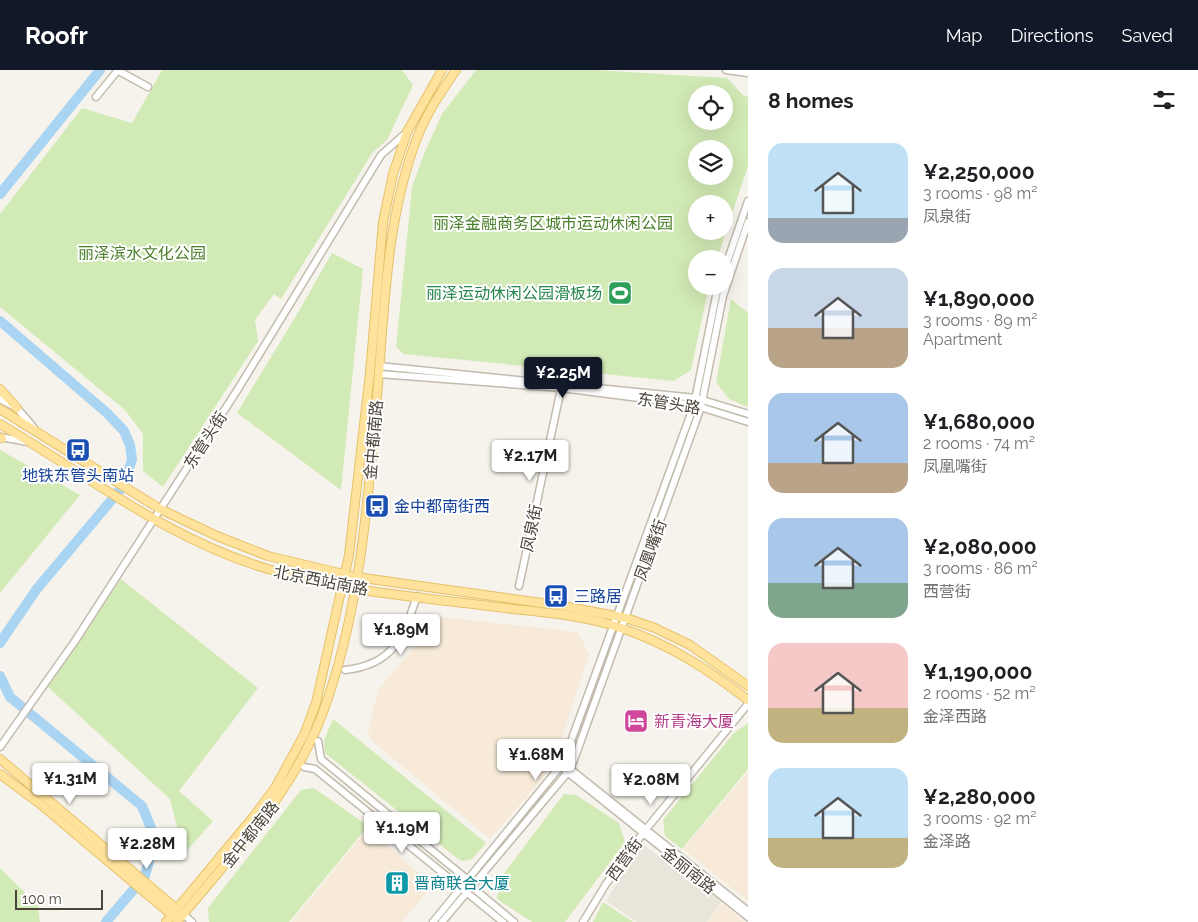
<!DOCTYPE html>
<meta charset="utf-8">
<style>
body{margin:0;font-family:Raleway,"Noto Sans SC",sans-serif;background:#f2f2f2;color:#202124;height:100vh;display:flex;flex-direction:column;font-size:19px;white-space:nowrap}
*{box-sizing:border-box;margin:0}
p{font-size:16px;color:#757577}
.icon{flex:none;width:28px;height:28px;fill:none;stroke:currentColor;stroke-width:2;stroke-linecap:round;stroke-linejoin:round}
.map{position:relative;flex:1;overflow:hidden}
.sheet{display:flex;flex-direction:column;background:#fff;width:450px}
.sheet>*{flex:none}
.controls{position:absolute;left:688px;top:15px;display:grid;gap:10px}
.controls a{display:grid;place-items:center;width:45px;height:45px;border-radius:50%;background:#fff;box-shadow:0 5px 20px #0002;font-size:25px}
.scale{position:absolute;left:15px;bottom:12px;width:88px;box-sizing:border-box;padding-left:5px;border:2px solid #4b4439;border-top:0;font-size:14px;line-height:18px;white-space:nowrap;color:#4b4439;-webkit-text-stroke:4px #fff;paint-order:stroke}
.price{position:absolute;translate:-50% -42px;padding:0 11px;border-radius:5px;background:#fff;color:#222;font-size:16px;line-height:32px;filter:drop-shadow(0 1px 2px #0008)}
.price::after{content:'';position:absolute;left:50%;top:30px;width:15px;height:11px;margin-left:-8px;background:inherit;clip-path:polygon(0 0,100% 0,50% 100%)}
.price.on{background:#111827;color:#fff}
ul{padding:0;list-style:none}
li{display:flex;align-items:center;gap:15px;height:125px;padding:0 20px}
li span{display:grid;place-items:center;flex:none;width:140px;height:100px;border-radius:15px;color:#555}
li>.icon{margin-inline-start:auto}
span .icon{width:60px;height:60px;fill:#fffc;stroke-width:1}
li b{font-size:21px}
h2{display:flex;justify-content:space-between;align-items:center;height:60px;padding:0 20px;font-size:21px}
header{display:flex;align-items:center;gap:30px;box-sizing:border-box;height:70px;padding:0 25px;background:#111827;color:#fff}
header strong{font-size:24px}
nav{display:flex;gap:28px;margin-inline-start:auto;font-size:18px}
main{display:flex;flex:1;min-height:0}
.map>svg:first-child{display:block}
.residential{fill:#eae5da}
.commercial{fill:#f7ead8}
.green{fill:#d2eab5;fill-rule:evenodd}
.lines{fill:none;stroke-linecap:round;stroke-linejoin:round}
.river{stroke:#a9d4f2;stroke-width:10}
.minor-casing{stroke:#c2bbae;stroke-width:9}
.major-casing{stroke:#e6c16a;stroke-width:10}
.minor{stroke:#fff;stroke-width:6}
.major{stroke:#ffe39c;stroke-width:8}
.labels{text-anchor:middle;stroke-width:4;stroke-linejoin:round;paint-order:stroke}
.park-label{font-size:16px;fill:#4a7f2a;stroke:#fff}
.leisure-label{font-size:16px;fill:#27864d;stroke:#fff;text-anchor:end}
.street-label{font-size:16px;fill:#4b4439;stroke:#fff}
.transit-label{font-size:16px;fill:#164399;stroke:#fff;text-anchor:start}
.hotel-label{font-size:16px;fill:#b23c85;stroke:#fff;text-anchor:start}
.culture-label{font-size:16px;fill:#0d838f;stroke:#fff;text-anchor:start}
</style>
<header>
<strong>Roofr</strong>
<nav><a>Map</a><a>Directions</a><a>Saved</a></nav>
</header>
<main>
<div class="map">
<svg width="748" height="852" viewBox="0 0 748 852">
<rect width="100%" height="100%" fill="#f6f3ec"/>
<path class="residential" d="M642 774 722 831 707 852H637L606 831Z"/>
<path class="commercial" d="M440 547 578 562 589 585 559 677 542 709 490 769 371 670 368 661 378 620Z
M748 702V831L683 779Z
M368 758 425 809 428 821 402 852H292Z
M722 833 744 852H708Z"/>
<path class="green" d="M162 0H402L413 15 387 70 373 82 281 229 274 224 255 250 258 271 163 417 143 401V364L125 340 0 237V144L82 38 132 53Z
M476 0H594L727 8 743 25 748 27V96L717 189H696V216H709L691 300 674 311 404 284 396 277 412 117 424 84 442 44ZM696 24H724V51H696ZM696 79H724V106H696ZM696 134H724V161H696Z
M332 183 363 199 341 420 237 343 296 246Z
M731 229 748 243V337L729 329 716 312Z
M0 380 80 425 0 523Z
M121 509 258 618 179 721 213 751 184 784 170 729 48 617Z
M333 649 486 773 472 789 462 791 457 788 325 683 324 670Z
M748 653V699L682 779 665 766 663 750 733 664Z
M314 718 368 756 289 852H209L208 838 301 720Z
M564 724 576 725 619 753 625 772 565 852H532L497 829 499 810Z
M0 798 38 835 40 852H0Z
M603 832 633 852H593Z"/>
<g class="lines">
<path class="river" d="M0 124 100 0
M0 251 107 343 124 361 130 375 132 389 125 414 36 520 0 573
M0 606 10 627 142 736 155 768 145 806 106 852"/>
<defs>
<path id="minor" d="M117 0 148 17
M726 0 748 3
M96 27 118 0
M724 201 748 131
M379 296 696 328 748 344
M379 304 561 318 694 335 748 352
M0 329 17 338 34 358
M0 367 28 372
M519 516 562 314
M345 600C394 595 403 567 417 526
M318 671 321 689 468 810 472 817 514 852
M0 677 75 571 238 319 381 85 407 62
M304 697 315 699 503 852
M569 698 748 841
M566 701 748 847
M183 844 192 852
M433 852 563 693 694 335 718 216
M442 852 568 702 574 690 701 337 723 226 748 152
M583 852 606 814 643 763 748 634"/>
<path id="major" d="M0 319 17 338
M0 339 160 439 217 466 268 486 356 507 563 536 626 548 655 558 690 575 748 616
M0 354C87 405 169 470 268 499 347 523 431 528 513 539 549 543 587 546 621 558 669 574 709 600 748 630
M0 368H2
M0 689 179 841
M0 704 39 733 174 847
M166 852 254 746 275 718 304 665 316 633 349 485 370 303 383 152 393 104 407 62 442 0
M177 852C236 779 298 720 328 628 362 528 369 418 378 314 385 231 387 146 417 68 426 44 441 22 456 0"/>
</defs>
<use href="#minor" class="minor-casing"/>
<use href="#major" class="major-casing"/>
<use href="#minor" class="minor"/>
<use href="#major" class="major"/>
</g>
<defs>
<symbol id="stadium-square" viewBox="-11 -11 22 22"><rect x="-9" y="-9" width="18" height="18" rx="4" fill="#2e9e5b" stroke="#fff"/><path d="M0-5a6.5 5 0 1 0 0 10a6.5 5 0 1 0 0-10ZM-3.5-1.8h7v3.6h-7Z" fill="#fff"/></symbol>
<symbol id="bus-square" viewBox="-11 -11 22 22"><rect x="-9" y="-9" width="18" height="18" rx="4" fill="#1a4fb4" stroke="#fff"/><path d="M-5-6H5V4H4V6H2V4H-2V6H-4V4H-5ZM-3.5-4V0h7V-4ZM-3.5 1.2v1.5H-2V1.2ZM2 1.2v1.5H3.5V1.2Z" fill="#fff"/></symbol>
<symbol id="hotel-square" viewBox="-11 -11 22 22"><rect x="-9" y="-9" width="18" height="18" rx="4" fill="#d1479c" stroke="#fff"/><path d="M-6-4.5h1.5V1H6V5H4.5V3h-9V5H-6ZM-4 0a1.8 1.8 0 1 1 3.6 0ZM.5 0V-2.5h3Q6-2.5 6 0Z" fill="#fff"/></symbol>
<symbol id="building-square" viewBox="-11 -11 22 22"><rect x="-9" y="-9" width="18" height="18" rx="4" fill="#0f9aa8" stroke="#fff"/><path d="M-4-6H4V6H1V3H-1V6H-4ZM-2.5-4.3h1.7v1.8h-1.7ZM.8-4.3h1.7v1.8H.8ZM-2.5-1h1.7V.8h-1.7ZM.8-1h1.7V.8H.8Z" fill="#fff"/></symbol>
</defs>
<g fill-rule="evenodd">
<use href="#stadium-square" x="606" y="209" width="28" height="28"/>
<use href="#bus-square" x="64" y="366" width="28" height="28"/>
<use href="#bus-square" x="363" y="422" width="28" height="28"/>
<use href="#bus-square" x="542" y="512" width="28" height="28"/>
<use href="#hotel-square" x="622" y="637" width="28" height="28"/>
<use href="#building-square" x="383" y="799" width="28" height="28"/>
</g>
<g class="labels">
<g class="park-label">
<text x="553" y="159">丽泽金融商务区城市运动休闲公园</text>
<text x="142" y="189">丽泽滨水文化公园</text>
</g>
<g class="leisure-label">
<text x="602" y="229">丽泽运动休闲公园滑板场</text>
</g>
<g class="street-label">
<text transform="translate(669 333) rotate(9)" y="6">东管头路</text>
<text transform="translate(205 370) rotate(-57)" y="6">东管头街</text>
<text transform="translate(373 370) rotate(-85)" y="6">金中都南路</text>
<text transform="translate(531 458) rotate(-78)" y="6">凤泉街</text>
<text transform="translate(650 480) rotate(-70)" y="6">凤凰嘴街</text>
<text transform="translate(321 510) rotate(11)" y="6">北京西站南路</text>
<text transform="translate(250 764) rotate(-51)" y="6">金中都南路</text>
<text transform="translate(624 789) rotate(-54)" y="6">西营街</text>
<text transform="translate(689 800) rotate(39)" y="6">金丽南路</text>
</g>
<g class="transit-label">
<text x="78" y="411" text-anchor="middle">地铁东管头南站</text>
<text x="394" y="442">金中都南街西</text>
<text x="574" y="532">三路居</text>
</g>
<g class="hotel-label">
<text x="654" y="657">新青海大厦</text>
</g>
<g class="culture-label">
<text x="414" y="819">晋商联合大厦</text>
</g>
</g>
</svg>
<div class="controls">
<a><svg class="icon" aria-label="locate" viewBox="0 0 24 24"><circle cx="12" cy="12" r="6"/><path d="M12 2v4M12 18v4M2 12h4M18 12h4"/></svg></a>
<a><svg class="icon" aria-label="layers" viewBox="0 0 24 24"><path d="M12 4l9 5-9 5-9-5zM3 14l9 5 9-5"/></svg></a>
<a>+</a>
<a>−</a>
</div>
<div class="scale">100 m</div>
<b class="price on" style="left:563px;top:329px">¥2.25M</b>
<b class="price" style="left:530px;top:412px">¥2.17M</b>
<b class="price" style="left:401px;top:586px">¥1.89M</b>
<b class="price" style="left:536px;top:711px">¥1.68M</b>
<b class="price" style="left:70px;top:735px">¥1.31M</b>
<b class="price" style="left:651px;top:736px">¥2.08M</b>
<b class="price" style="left:402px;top:784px">¥1.19M</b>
<b class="price" style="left:147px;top:800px">¥2.28M</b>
</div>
<section class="sheet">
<h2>8 homes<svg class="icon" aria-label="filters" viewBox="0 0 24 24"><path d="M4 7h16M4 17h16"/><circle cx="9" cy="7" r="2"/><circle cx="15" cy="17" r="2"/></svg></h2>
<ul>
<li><span style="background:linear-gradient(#bfe0f5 75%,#9aa5b1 0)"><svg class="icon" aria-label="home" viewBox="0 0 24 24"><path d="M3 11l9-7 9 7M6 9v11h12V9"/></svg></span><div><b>¥2,250,000</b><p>3 rooms · 98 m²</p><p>凤泉街</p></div></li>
<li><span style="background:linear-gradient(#c9d6e8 60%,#b9a48a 0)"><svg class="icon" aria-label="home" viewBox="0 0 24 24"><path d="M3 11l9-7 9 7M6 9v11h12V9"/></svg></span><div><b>¥1,890,000</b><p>3 rooms · 89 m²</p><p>Apartment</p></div></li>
<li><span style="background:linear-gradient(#a9c7e8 70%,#b9a48a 0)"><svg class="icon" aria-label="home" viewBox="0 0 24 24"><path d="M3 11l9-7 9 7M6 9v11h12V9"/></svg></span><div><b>¥1,680,000</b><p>2 rooms · 74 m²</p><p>凤凰嘴街</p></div></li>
<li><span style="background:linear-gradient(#a9c7e8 65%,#7fa58c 0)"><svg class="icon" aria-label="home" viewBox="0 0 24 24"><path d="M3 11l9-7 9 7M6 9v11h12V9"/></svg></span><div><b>¥2,080,000</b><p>3 rooms · 86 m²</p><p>西营街</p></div></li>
<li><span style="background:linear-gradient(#f6c9c9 65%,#c2b280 0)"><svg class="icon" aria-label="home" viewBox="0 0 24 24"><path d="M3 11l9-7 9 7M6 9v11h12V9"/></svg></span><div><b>¥1,190,000</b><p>2 rooms · 52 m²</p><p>金泽西路</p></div></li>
<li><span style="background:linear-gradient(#bfe0f5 70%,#c2b280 0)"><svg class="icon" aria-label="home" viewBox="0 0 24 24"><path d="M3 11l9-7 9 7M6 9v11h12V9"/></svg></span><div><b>¥2,280,000</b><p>3 rooms · 92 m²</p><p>金泽路</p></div></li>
</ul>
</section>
</main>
